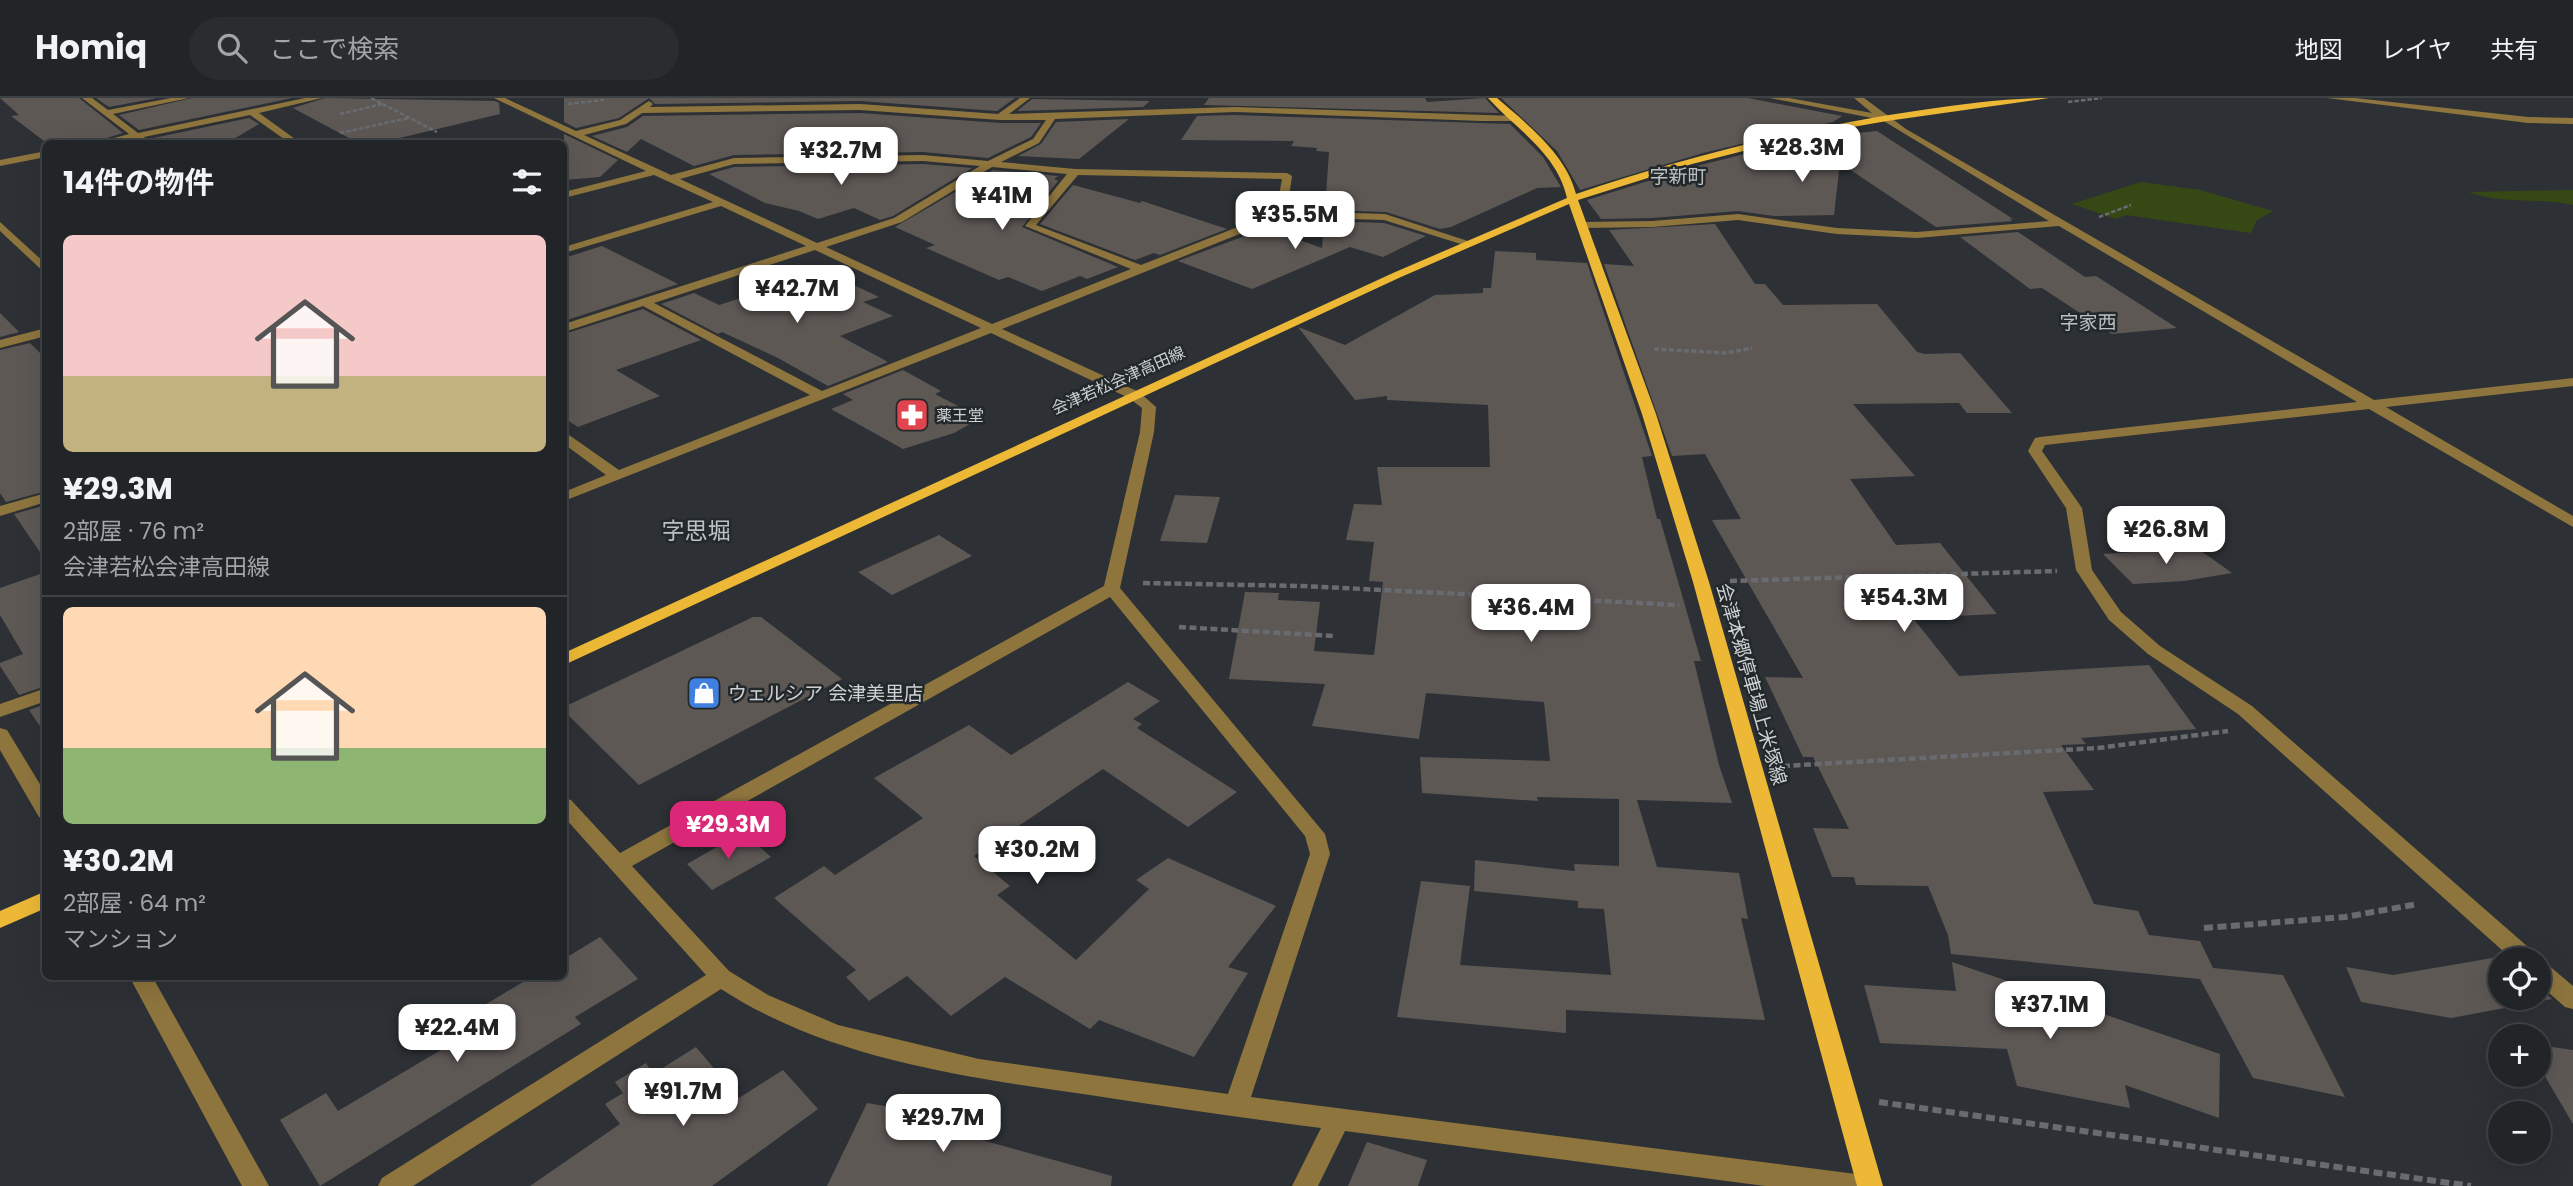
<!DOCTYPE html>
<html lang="ja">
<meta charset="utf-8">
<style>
body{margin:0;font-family:Poppins,"Noto Sans JP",sans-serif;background:#2a2d30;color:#f1f3f6;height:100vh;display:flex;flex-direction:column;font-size:26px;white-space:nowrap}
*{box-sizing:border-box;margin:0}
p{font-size:23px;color:#a2a5a8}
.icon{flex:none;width:38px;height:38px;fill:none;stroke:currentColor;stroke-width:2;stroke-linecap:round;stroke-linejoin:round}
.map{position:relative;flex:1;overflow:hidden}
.sheet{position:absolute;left:42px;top:42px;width:525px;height:840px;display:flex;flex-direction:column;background:#222528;border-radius:10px;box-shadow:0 7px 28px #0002,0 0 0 2px #3f4245}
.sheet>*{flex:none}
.fabs{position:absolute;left:2488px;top:849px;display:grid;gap:14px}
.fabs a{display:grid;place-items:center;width:63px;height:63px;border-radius:50%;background:#222528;box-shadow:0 7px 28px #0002,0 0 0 2px #3f4245;font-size:35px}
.price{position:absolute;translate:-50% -60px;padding:0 16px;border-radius:14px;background:#fff;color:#222;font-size:23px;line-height:46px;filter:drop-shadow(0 2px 4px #0008)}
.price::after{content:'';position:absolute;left:50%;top:42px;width:21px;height:16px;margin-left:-10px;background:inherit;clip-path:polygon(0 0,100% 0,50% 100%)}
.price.active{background:#db2777;color:#fff}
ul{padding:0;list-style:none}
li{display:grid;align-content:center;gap:14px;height:371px;padding:0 21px}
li+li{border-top:2px solid #3f4245}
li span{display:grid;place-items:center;height:217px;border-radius:10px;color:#555}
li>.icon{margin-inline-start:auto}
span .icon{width:126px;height:126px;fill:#fffc;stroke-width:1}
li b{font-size:30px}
h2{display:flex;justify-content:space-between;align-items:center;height:84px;padding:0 21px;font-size:30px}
header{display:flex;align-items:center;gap:42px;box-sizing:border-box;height:98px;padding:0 35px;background:#222528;border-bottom:2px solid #3f4245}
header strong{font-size:33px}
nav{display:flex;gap:38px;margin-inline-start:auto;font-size:24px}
.search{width:490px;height:63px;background:#2a2d30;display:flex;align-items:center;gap:18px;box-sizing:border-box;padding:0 24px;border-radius:38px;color:#a2a5a8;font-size:26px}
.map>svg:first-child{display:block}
.green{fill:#364915}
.building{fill:#5e5855}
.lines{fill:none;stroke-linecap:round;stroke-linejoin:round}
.path-far3{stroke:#686b6f;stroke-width:2.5;stroke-dasharray:4.5 2;stroke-linecap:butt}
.path-far2{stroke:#686b6f;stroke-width:3.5;stroke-dasharray:5 2.5;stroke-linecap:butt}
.path-far1{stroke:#686b6f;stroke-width:4.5;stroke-dasharray:7 3.5;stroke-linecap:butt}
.path{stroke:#686b6f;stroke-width:6;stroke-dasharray:9 4.5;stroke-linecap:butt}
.minor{fill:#8e753e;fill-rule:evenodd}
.major{fill:#ecb835;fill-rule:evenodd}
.labels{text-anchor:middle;stroke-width:5;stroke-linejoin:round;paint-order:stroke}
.far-street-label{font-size:16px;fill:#cfd2d4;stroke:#23282b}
.far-poi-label{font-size:16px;fill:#cfd2d4;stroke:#23282b;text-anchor:start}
.far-quarter-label{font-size:19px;fill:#bbc0c5;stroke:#23282b}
.street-label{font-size:19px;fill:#cfd2d4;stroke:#23282b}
.poi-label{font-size:19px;fill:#cfd2d4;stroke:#23282b;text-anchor:start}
.quarter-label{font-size:23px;fill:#bbc0c5;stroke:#23282b}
</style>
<header>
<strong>Homiq</strong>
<div class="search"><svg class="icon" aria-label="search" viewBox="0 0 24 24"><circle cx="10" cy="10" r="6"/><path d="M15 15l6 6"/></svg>ここで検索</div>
<nav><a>地図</a><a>レイヤ</a><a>共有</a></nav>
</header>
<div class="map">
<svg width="2573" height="1088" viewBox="0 0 2573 1088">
<rect width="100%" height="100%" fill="#2d3135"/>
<path class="green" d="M2141 84 2200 92 2273 113 2257 122 2251 135 2126 117 2116 121 2072 106Z
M2573 92V107C2539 99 2501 107 2469 94Z"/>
<path class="building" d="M0 0H79L123 35 90 45 48 46 11 18 19 17Z
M96 0H157L109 9Z
M192 0H292L139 32 119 17Z
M325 0 495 3 499 5 500 16 387 43 360 46 293 10Z
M564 0H1015L997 13 860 3 655 6 649 0 619 20 576 30 564 24Z
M1209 0H1425L1427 4 1485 0 1499 15 1204 7Z
M1501 0H1748L1842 18 1833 24 1703 55 1580 92 1557 53Z
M1032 1 1150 3 1143 9 1017 13Z
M860 15 1000 25H1041L1031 39 988 60 923 54 734 57 694 68 641 41 627 54 592 38 627 29 643 18Z
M1235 17 1510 26 1543 59 1561 89 1537 90 1451 129 1440 131 1386 114 1325 112 1329 54 1316 53 1317 50 1291 48 1294 43 1181 42 1197 18Z
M249 20 259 26 232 42 204 45H147L149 41Z
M1129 21 1079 61 1018 58 1041 46 1056 24Z
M1877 33 2013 121H2009L2013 123 1936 129 1840 65 1834 117 1774 118 1738 113 1652 120 1601 121 1587 102 1693 69 1808 40Z
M564 36 618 62 600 79 564 82Z
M923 66 972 70 893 118 880 122 854 110 818 121 799 113 765 105 709 76 734 69Z
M993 72 1058 78 1054 81 1058 83 1022 129 1118 169 1087 181 1080 178 1042 193 1008 179 999 182 926 150 935 147 895 129Z
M1073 87 1140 105 1142 103 1227 131 1160 157 1154 155 1135 162 1040 126Z
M1324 123 1384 125 1426 138 1383 159 1350 149 1252 191 1178 163 1266 130 1322 150Z
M1715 126 1755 186H1765L1783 207 1877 206 1917 254 1925 256 1960 255 2012 315H1967L1959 305 1853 306 1915 378 1850 381 1896 447 1940 445 1997 516 1913 520 1959 578 2149 567 2196 631 2081 640 2086 646 2061 647 2094 692 2043 694 2094 806 2138 813 2149 837 2200 843 2213 870 2283 877 2345 999 2253 980 2200 881 1951 856 1948 837 1928 788 1856 787 1854 779H1832L1813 730 1849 731 1813 659H1803L1765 579 1803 580 1712 422 1741 421 1705 356 1672 358 1604 166 1634 168 1609 132Z
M2018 134 2085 179 2096 178 2177 230 2112 236 2042 190 2030 191 1960 139Z
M602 148 678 186 564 223V160Z
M1495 153 1536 155V162L1587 165 1652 358 1642 359 1657 421H1660L1701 563H1694L1719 667 1732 705 1637 702 1657 769 1739 775 1748 821 1741 820 1765 922 1566 912V935L1397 919 1421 783 1470 788 1460 867 1611 877 1604 811 1578 810V803L1474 793 1475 762 1575 773 1574 766 1619 768V701L1537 699 1538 703 1422 695 1420 659 1550 663 1544 604 1426 595 1419 641 1312 628 1325 586 1229 581 1245 494 1279 495 1278 502 1320 504 1314 553 1374 557 1383 484 1369 483 1374 444 1346 442 1354 406 1382 407 1377 369H1490L1488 307 1387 302V298L1355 302 1298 229 1345 247 1435 197 1483 195V190H1491Z
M811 178 823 183 837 179 879 199 863 204 893 218 840 238 888 264 828 288 778 260 722 234 718 236 661 206 694 195 719 207Z
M643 211 701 242 616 272 660 298 578 329 564 320V236Z
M0 215 19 234 0 239Z
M30 245 46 261V393L6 404 0 395V252Z
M903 272 941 293 935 296 981 320 954 335 903 351 831 311 853 302 843 296Z
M1175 397 1220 399 1207 445 1160 443Z
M46 407V463L14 416Z
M939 437 972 458 892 497 858 474Z
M2197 450 2232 475 2184 483 2133 486 2103 456Z
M46 474V588L19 597 0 568V565L23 556 0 517V490Z
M753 519H761L842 581 639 687 564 613V609Z
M1128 584 1160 603 1133 621 1142 626 1137 630 1237 694 1188 729 1103 671 974 758 1010 788 997 797 1076 862 1149 791 1136 782 1168 760 1276 808 1228 869 1248 875 1194 959 1099 922 1090 931 1005 879 951 918 907 878 869 903 846 879 856 872 774 800 824 768 835 777 923 720 874 680 969 627 1011 657Z
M46 606V637L29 612Z
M743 734 771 759 712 792 687 766Z
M600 839 638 881 575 919 581 926 320 1088 280 1022 326 995 338 1013 493 921 483 908 533 878H564V861Z
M2504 858 2508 861H2501V900H2539V890L2552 901 2451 920 2361 904 2346 869 2393 877Z
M1952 864 2220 956 2219 1020 2125 987 2130 1010 2017 988 2007 951 1880 945 1864 887 1956 893Z
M2539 947 2573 952V1026L2539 968Z
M696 949 739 1000 783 972 818 1011 712 1088H530L620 1026 605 1006 623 995 615 984 646 965 653 976Z
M934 998 974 1003 960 1036 1112 1078 1111 1088H827L867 1005 926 1015Z
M1367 1044 1427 1062 1418 1088H1348Z"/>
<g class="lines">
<path class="path-far3" d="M371 0 437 34
M2068 4 2102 0
M568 6 604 2
M340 16 382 6
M340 35 409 20
M2099 119 2131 107"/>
<path class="path-far2" d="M1654 251 1727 255 1752 250"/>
<path class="path-far1" d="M1730 483 2057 473
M1143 485 1303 488 1679 507
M1179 529 1334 538
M1783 668 2098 650 2228 633"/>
<path class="path" d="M2204 830 2345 819 2418 806
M1879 1004 2471 1088"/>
<path class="minor" d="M82 0H92L108 12 171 0H189L113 16 138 35 305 0H322L259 15 302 46H291L250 17 144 39 147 42 142 45C129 39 108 46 92 46L129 36Z
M494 0H505L576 33 620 22 649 3 653 6 650 9 860 6 998 16 1020 0H1030L1009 16 1235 9 1516 18V22L1513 23H1482L1235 14 1055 21 1039 45 1001 64 1075 71 1287 75 1292 78 1287 113 1385 116 1474 145 1464 147 1384 122 1282 119 1002 231 1139 294 1156 309 1154 334 1120 490 1325 736 1330 756 1251 999 1856 1076 1865 1080 1869 1088H1765L1345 1033 1318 1088H1292L1321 1030C1244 1020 1167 1009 1090 997 964 979 829 961 721 891L413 1088H378L382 1080 706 877 564 719V700L571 702 620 755 1104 488 1140 334 1142 310 1129 300 991 235 564 403V394L606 377 564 346V336L569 337 619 372 810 297 643 208 564 234V226L806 148 721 108 564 155V149L713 104 654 77 564 100V94L646 73ZM860 12 1000 22H1046L1033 41 988 63 923 57 734 60 671 77 584 37 626 26 642 15ZM923 63 980 68 894 120 817 145 680 81 734 66ZM992 69 1067 76 1025 128 1131 171 992 226 826 149 902 124ZM1078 77 1282 81 1276 114 1141 167 1036 127ZM815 152 981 230 822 293 654 205ZM1110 499 1305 738 1310 756 1228 996 979 961 838 927 768 897 729 873 632 768Z
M1770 0H1789L1872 15 1854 0H1864L1906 31 2374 302 2573 280V288L2386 309 2573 418V429L2369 311 2045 347 2042 353 2082 410 2092 472 2121 514 2160 548 2252 608 2535 855 2538 861H2512L2238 616 2148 556 2109 522 2076 472 2066 410 2028 353 2035 340 2040 339 2357 304 2059 128 1917 140 1837 136 1738 122 1652 129 1582 130 1577 127 1582 124 1652 123 1738 116 1837 130 1917 134 2049 123 1882 22Z
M2327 0H2355L2528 19 2573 20V26L2528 25Z
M46 53V59L0 68V62Z
M0 124 46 166V176L0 133Z
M46 230V238L0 250V242Z
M46 395V404L0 418V408Z
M46 590V603L0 619V606Z
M0 630 7 632 46 696V721L39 719 0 652Z
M2539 863 2547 866 2573 888V911L2565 909 2539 886Z
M129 878H152L269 1088H242Z"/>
<path class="major" d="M1488 0H1497C1527 26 1566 56 1576 96 1689 58 1804 29 1922 12 1964 6 2007 0 2049 0L1887 23 1807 37 1692 66 1578 102 1656 316 1709 484 1883 1088H1857L1693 484 1642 316 1569 106 1401 179 564 567V555L1393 175 1567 100C1557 55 1517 32 1488 0Z
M46 793V810L0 830V813Z"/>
</g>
<defs>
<symbol id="pharmacy-square" viewBox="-11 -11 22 22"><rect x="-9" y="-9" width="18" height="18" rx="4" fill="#e0444e" stroke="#23282b"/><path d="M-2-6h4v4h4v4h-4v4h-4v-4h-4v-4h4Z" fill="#fff"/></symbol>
<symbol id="shop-square" viewBox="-11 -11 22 22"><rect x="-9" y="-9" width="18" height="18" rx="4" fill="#3f7fe0" stroke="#23282b"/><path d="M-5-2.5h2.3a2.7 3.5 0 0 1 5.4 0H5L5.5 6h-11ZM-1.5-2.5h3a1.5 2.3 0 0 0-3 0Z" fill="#fff"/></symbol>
</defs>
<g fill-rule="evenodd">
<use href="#pharmacy-square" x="893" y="298" width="38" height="38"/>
<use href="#shop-square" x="685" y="576" width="38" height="38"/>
</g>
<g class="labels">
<g class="far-street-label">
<text transform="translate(1118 282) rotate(-24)" y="6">会津若松会津高田線</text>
</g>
<g class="far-poi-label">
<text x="936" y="323">薬王堂</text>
</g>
<g class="far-quarter-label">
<text x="1678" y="85">字新町</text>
<text x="2088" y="231">字家西</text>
</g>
<g class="street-label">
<text transform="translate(1752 586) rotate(74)" y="7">会津本郷停車場上米塚線</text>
</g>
<g class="poi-label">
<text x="728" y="602">ウェルシア 会津美里店</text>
</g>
<g class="quarter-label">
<text x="696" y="441">字思堀</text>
</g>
</g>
</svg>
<div class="fabs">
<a><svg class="icon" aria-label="locate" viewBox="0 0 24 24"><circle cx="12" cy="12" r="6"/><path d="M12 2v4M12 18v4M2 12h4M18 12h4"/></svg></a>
<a>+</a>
<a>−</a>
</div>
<b class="price" style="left:1802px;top:86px">¥28.3M</b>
<b class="price" style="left:841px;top:89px">¥32.7M</b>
<b class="price" style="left:1002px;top:134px">¥41M</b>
<b class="price" style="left:1295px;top:153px">¥35.5M</b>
<b class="price" style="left:797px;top:227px">¥42.7M</b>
<b class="price" style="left:2166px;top:468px">¥26.8M</b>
<b class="price" style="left:1904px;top:536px">¥54.3M</b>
<b class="price" style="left:1531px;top:546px">¥36.4M</b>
<b class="price active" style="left:728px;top:763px">¥29.3M</b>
<b class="price" style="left:1037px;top:788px">¥30.2M</b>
<b class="price" style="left:2050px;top:943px">¥37.1M</b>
<b class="price" style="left:457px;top:966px">¥22.4M</b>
<b class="price" style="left:683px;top:1030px">¥91.7M</b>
<b class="price" style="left:943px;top:1056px">¥29.7M</b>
<section class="sheet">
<h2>14件の物件<svg class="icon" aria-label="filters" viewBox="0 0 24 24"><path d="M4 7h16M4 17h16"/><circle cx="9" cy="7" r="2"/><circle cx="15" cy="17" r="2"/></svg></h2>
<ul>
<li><span style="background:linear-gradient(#f6c9c9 65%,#c2b280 0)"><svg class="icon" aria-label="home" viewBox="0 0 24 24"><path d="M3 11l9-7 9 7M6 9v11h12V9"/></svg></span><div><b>¥29.3M</b><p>2部屋 · 76 m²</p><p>会津若松会津高田線</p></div></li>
<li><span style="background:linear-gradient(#ffd9b3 65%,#8fb573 0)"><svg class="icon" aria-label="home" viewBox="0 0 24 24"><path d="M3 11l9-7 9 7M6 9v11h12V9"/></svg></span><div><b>¥30.2M</b><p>2部屋 · 64 m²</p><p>マンション</p></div></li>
</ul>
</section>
</div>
